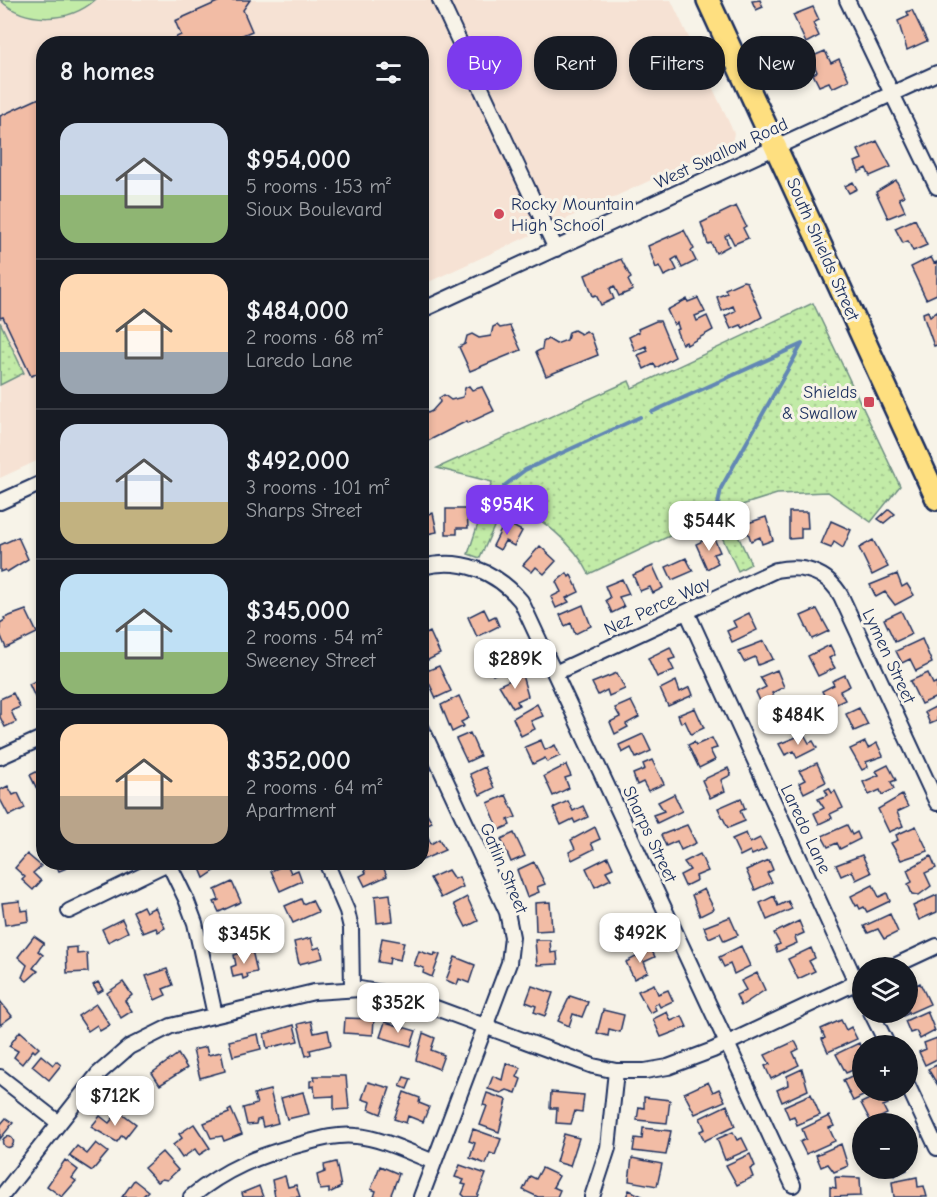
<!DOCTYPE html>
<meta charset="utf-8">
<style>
body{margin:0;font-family:"Comic Neue",sans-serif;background:#242831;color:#f1f3f6;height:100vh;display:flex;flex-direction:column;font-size:22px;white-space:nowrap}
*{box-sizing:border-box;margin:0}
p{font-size:20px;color:#9ea1a6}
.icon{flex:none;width:33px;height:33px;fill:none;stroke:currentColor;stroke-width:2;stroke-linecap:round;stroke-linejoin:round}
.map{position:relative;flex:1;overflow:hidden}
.drawer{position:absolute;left:36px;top:36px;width:393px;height:834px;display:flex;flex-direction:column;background:#171b24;border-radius:24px;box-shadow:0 3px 9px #0003}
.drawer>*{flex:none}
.hud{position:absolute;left:447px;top:36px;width:399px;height:54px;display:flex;gap:12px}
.buttons{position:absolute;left:852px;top:957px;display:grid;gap:12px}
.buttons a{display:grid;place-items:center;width:66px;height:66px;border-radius:50%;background:#171b24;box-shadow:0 3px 9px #0003;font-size:30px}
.price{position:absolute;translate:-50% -51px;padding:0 14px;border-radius:12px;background:#fff;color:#222;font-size:20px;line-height:39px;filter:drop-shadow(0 2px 3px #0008)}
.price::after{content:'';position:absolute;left:50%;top:36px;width:18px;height:14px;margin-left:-9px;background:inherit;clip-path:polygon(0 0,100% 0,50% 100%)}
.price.active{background:#7c3aed;color:#fff}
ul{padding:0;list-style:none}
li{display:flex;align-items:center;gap:18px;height:150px;padding:0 24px}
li+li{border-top:2px solid #363941}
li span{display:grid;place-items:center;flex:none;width:168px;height:120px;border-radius:18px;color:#555}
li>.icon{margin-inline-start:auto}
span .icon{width:72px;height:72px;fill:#fffc;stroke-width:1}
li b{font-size:26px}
h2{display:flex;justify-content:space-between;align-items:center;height:72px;padding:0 24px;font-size:26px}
.tag{padding:0 21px;border-radius:24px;background:#171b24;box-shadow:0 3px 9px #0003;font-size:21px;line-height:54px}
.tag.active{background:#7c3aed;color:#fff}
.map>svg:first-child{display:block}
.built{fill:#f6e2d4}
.grass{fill:url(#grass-dots);stroke:#6e8d82;stroke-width:1.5}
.pitch{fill:#c2eba7;stroke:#6e8d82;stroke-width:1.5}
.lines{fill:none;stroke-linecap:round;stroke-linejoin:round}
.stream{stroke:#6287b4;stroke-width:4}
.building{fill:#f2bca5;stroke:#1b2f5e;stroke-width:1.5}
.minor-casing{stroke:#1b2f5e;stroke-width:18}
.primary-casing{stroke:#1b2f5e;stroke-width:26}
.minor{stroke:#f7f3e8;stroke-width:14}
.primary{stroke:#fedf80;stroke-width:21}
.poi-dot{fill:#d1495b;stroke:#f7f3e8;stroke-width:2}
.labels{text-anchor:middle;stroke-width:6;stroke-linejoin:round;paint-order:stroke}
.street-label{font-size:18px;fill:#1b2f5e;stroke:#f7f3e8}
.poi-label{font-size:18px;fill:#1b2f5e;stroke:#f7f3e8;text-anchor:start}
</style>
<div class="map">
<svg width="937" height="1197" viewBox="0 0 937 1197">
<defs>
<pattern id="grass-dots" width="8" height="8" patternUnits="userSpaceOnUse" patternTransform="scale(1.5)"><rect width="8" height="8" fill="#c2eba7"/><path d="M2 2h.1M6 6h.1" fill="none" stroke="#a6ca92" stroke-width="1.8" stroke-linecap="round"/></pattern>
</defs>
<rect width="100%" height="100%" fill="#f7f3e8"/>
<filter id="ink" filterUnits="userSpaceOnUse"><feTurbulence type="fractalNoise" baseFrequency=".0167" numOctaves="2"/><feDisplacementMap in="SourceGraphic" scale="12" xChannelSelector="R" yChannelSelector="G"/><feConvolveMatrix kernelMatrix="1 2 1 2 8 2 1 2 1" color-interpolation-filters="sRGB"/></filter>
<g filter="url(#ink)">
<path class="built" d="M0 0H671L734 133 732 143 422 285V44H44L43 458 0 478Z"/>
<path class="grass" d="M813 303 900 486 871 522 828 492 777 494 726 510 751 564 738 571 712 516 589 574C573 540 538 518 507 498L480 558 468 554 492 482 437 468 629 381 632 388Z
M0 322 24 373 0 385Z"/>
<path class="pitch" d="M0 0H95C69 23 25 24 0 0Z"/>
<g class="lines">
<path class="stream" d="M652 412 802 344 721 488 718 505 720 521
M504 486 525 470 640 417"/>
</g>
<path class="building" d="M222 0H250L243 10 252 31 238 37 239 44H162L181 35 175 21Z
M760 0 763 7 756 10 752 1Z
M813 7 819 20 813 23 819 36 806 43 793 15Z
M912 10 927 41 907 50 898 21 909 16 907 12Z
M825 51 831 63 839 59 849 80 832 88 829 82 819 86 813 74 817 72 811 57Z
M789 61 795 75 782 80 776 67Z
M44 96V371L31 376 3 317 0 318V116Z
M877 141 891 167 870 176 866 168 859 172 855 162 862 159 858 150Z
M896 180 904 196 899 198 905 211 888 218 876 192Z
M853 182 857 189 849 193 845 186Z
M736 206 746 226 743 228 748 238 734 244 729 234 725 236 729 246 716 253 711 243 708 244 701 223Z
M915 219 927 245 913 251 908 241 903 243 895 228Z
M684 230 694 249 691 251 696 261 682 268 677 257 672 260 677 270 664 276 659 266 656 268 648 246Z
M931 257 934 263 937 262V294L926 299 911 267Z
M621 259 631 278 628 280 633 290 619 296 614 286 610 289 614 299 601 305 596 295 593 296 585 275Z
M743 281 747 282 762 317 743 328 741 325 731 329 725 316 735 311 733 306 722 311 717 297 727 293 725 289Z
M698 298 705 312 695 316 697 321 707 316 713 330 687 345 686 342 682 344 676 330 679 329 677 323 674 325 667 310 687 299 688 302Z
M928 311 930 316 937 311V345L934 346 924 318 923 313Z
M656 321H660L675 357 656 368 654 364 644 369 638 355 648 351 646 346 635 351 629 337 639 332 638 329Z
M497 325 500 328 510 326 521 350 470 371 459 347 465 344 467 336 472 334 479 338 491 336 493 327Z
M574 330 581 334 586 331 591 335 598 355 546 376 536 352 542 349 543 342 548 339 556 344 567 340 569 332Z
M469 386 472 390 482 387 494 411 468 423 467 421 422 444V410L428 413 432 411 440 402 439 398 444 395 451 400 463 397 465 388Z
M446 509H467L468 528H457V534H446Z
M889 509 895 514 884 523 878 519Z
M789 512H807L808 528H801V538L789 539Z
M433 513 437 532 422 535V515Z
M766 517 773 540 762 544 760 537 751 541 745 524Z
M831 521 851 530 843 548 834 542 831 548 821 544Z
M505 522 522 531 514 546 505 541 500 550 493 546Z
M713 536 720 552 713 554 718 563 707 569 696 544Z
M18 537 28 559 7 572 5 570 0 572V545Z
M873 540 888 567 872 575 859 548Z
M540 546 556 561 544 574 536 567 532 572 523 565Z
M686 558 693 571 672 580 666 567Z
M653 566 663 588 653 593 650 587 640 591 633 575Z
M567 573 569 577 571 575 579 592 566 598 569 602 556 608 551 597 561 592 556 582Z
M897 574 902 587 907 584 914 595 895 605 885 592 876 597 870 585Z
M622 579 629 594 619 597 624 607 612 613 606 600 610 598 605 586Z
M583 605 591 626 575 634 571 623 565 626 560 615Z
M484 609 489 619 495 616 499 626 477 637 468 617Z
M817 609 829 631 812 639 801 616Z
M26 610 37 633 6 648 0 634V623L5 620 4 618Z
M901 611 912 634 895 642 884 619Z
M749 613 757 630 732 642 727 631 736 627 733 621Z
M430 632 440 654 422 663V636Z
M922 639 932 663 916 671 910 659 902 663 896 651Z
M764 641 773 659 758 665 755 657 744 662 738 651Z
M509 643 514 655 503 660 507 668 493 675 484 657Z
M830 645 835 655 829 658 835 668 818 676 808 656Z
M670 647 675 658 669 660 674 670 657 677 648 658Z
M439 666 451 691 436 698 424 672Z
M777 670 784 687 772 693 774 697 761 703 756 692 766 687 760 677Z
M617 673 625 689 609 696 607 690 598 695 592 683Z
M928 673 933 684 937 682V697L921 704 910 681Z
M522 675 528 696 517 701 519 705 513 708 499 685Z
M845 675 850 686 840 691 845 700 830 707 822 691 834 685 832 681Z
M44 677V707L40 708 29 684Z
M676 681 680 692 690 687 693 695 668 706 660 689Z
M13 693 20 707 11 711 16 722 5 727 0 717V699Z
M459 696 469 718 461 722 464 726 452 732 441 705Z
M631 701 639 717 626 724 628 727 615 734 610 722 620 717 615 708Z
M789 702 797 722 794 723 796 729 792 731 790 725 779 730 775 721 770 723 765 712Z
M537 704 543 716 531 721 535 729 521 736 513 718Z
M937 706V721L930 724 925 712Z
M695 708 704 728 691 734 685 721 681 723 678 715Z
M859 708 868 725 854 731 846 714Z
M470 733 480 756 467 762 456 739Z
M643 734 651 751 636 758 631 748 622 753 619 745Z
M804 734 809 743 813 741 817 748 797 758 794 751 785 755 779 744Z
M712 738 717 748 710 750 715 760 699 768 688 745 694 742 696 745Z
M541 740 545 750 555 745 560 756 547 762 545 758 533 764 525 747Z
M865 742 868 748 877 743 883 756 866 762 868 767 862 770 850 749Z
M652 760 664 784 648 791 643 782 637 785 633 774 645 769 643 764Z
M817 763 826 782 804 793 799 783 805 780 799 771Z
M566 765 571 776 565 778 569 788 553 796 544 776Z
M888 765 896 780 891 782 894 789 882 795 880 790 869 795 863 782 879 775 876 771Z
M485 767 494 788 480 795 470 774Z
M728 768 731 775 721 780 725 791 710 798 702 780Z
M40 770 44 776V796L41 797 30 775Z
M8 786 13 795 18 793 25 808 9 816 0 799V790Z
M829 788 832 793 835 791 843 808 830 814 832 818 819 824 814 813 824 808 818 799 828 795 825 790Z
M674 794 682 811 657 823 653 815 664 811 658 802Z
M506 795 516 817 508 820 510 825 499 830 488 803Z
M902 795 908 807 897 812 903 826 889 832 878 809Z
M741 798 745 809 740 811 745 821 728 828 718 808Z
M568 801 573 811 583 806 588 817 575 823 573 819 561 825 553 808Z
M422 805 432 822 422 827Z
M687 825 696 843 681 850 677 841 666 846 661 835Z
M847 825 852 835 857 832 860 839 840 849 837 843 828 847 822 836Z
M916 826 928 851 901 860 891 843 898 840 896 835Z
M595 827 600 839 591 843 594 849 572 860 569 852 575 849 571 840Z
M514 833 525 856 511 862 501 839Z
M746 833 750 843 760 838 766 849 752 855 750 851 740 856 732 839Z
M428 837 431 844 439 839 445 850 422 860V840Z
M27 854 41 866 33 873 41 881 33 890 22 880 25 877 15 868Z
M700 854 708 871 696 876 697 880 685 886 680 875 690 870 684 862Z
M862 855 871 873 856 880 852 871 841 876 836 865Z
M931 856 936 868 925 873 931 886 919 895 912 894 908 884 912 882 907 870Z
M608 857 613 868 606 871 611 879 595 887 586 868Z
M769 860 773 870 767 873 772 882 755 890 746 870Z
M55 862H67L69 867 59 871Z
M228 862 204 878 199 866 207 862Z
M365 862H381L387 876 365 886 360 876 366 873 362 864Z
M534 862 545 884 537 887 539 892 527 897 517 870Z
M287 864 291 873 298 870 302 881 280 891 271 871Z
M448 870 454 879 459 877 463 887 441 898 430 878Z
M232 882 241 902 219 912 214 902 219 900 215 890Z
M873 885 879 897 887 893 890 901 867 912 864 907 860 909 858 905 856 906 851 896Z
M704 889 714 909 700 916 692 895Z
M390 894 393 921 377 923 375 896Z
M937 895V912L919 920 913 906Z
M774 896 778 906 788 901 792 909 767 920 760 903Z
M467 897 478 921 466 927 454 904Z
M301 899 303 904 312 900 318 912 293 923 285 906Z
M20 901 21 911 28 910 29 921 5 925 2 903Z
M550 902 552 930 536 931 535 903Z
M143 906 146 912 155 907 165 928 158 932 156 928 143 933 133 911Z
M890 914 898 932 884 939 878 929 868 933 864 926Z
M730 917 738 935 724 941 720 933 709 938 704 927Z
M122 919 128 932 108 942 102 929Z
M636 919 641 929 634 932 639 941 623 949 614 929Z
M799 921 804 933 795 937 797 943 777 952 775 946 780 944 774 933Z
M248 923 253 941 226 948 223 936 233 934 231 927Z
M34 936 44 943 38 951 43 955 33 968 38 971 27 981 22 977 27 965 18 957Z
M311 938 314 949 320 947 323 958 299 964 294 942Z
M382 938 404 942 400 960 390 958 389 964 378 962Z
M535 940H550L551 953 557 952 558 964 537 965Z
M741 946 750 966 734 974 730 964 724 967 719 957Z
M77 947V954L87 953 88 972 67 973 66 948Z
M811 948 815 958 809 961 815 971 798 979 788 959Z
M651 949 655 957 644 962 648 972 634 979 626 962Z
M252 950 257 972 247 974 248 977 243 979 242 975 233 977 231 967 236 965 234 955Z
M419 951 434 956 435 953 440 955 432 977 423 973 424 968 414 965Z
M455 957 475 965 469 983 459 979 457 985 446 980Z
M167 969 173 985 163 989 166 995 155 1000 146 976Z
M757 973 765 990 741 1006 736 995 746 990 741 981Z
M98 982 103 990 98 993 93 985Z
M123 982 132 995 125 1001 132 1011 121 1018 107 993Z
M920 983 930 1004 903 1016 901 1012H908V989Z
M654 984 658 994 668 990 673 1001 660 1007 658 1003 654 1005 656 1010 650 1013 638 991Z
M532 986 553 993 545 1016 534 1012 536 1006 526 1002Z
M570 996 588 1002 582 1017 573 1014 569 1026 558 1021Z
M0 1001 12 1016 0 1025Z
M96 1004 110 1025 100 1031 97 1025 88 1031 78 1016Z
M603 1010 624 1015 620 1032 609 1029 608 1036 597 1033Z
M927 1011 935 1031 920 1039 916 1031 910 1033 905 1021Z
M667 1012 671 1021 682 1016 687 1027 661 1037 653 1019Z
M345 1018 374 1019 373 1035 344 1033Z
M841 1020 846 1030 851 1027 857 1039 828 1052 822 1039 825 1038 821 1029Z
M311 1021 314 1033 328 1030 331 1045 310 1050 311 1054 306 1056 298 1024Z
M385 1022 416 1031 411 1046 380 1037Z
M294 1025 298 1041 267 1048 264 1034Z
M20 1031 39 1048 35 1052 33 1050 22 1064 14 1057 18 1051 9 1046Z
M423 1033 435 1038 431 1050 444 1055 439 1069 416 1060Z
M258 1034 261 1049 233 1056 229 1041Z
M937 1038V1059L925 1065 919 1052 926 1049 924 1043Z
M795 1041 799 1049 793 1052 799 1065 771 1079 765 1066 770 1064 765 1055Z
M859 1043 862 1051V1055L857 1058 860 1067 846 1073 836 1054Z
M206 1047 208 1055 221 1052 225 1071 200 1078 193 1050Z
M178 1054 187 1068 160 1085 152 1073Z
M41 1055 53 1065 56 1061 61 1065 49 1080 32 1066Z
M506 1063 521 1068 517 1077 521 1079 516 1093 507 1090 501 1093 488 1089 493 1076 502 1080Z
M937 1065V1084L928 1069Z
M802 1069 808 1090 782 1102 777 1090 788 1085 787 1076Z
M862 1071V1090H875L853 1101 843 1080Z
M314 1076H346L349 1109 334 1110V1096L315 1097 314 1086 310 1087V1081L315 1080Z
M134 1077 147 1086 144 1091 146 1094 129 1110 118 1101Z
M404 1077 411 1079 407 1089 400 1086Z
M368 1082 390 1088 381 1114 369 1109 371 1102 362 1099Z
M708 1082 713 1092 719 1089 725 1101 695 1114 684 1093Z
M270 1090 278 1123 263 1127 261 1119 257 1120 256 1124 247 1125 243 1108 257 1104 254 1094Z
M303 1092 309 1114 287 1119 281 1098Z
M404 1092 420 1098 419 1103 429 1107 423 1122 408 1116 406 1123 394 1119Z
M551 1092 584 1095 582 1112 575 1111 571 1124 556 1123 557 1108H550Z
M487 1093 507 1100 499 1132 480 1125 487 1106 483 1105Z
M882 1093 888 1104 883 1106 887 1114 871 1122 861 1103Z
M811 1094 820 1115 797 1125 794 1116 789 1118 784 1106Z
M644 1097 670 1100 667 1123 637 1120 639 1107 644 1108Z
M727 1105 735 1126 704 1141 700 1131 705 1129 700 1118Z
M231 1109 242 1134 224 1141 222 1136 211 1138 204 1123 229 1113 228 1111Z
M119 1111 136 1124 125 1138 122 1135 117 1142 91 1127 100 1116 109 1123Z
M829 1116 834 1126 829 1128 835 1141 806 1154 800 1142 806 1139 802 1129Z
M6 1118 13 1123 0 1139V1125Z
M194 1124 210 1148 199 1155 195 1149 182 1158 173 1145 182 1138 179 1134Z
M643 1128 671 1131 666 1155 633 1151 635 1138 642 1139Z
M473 1129 501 1139 495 1155 490 1153 486 1164 470 1158 475 1143 469 1141Z
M733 1132 737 1140 742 1138 748 1150 725 1160 717 1139Z
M564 1134 579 1138 570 1166 556 1162Z
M2.5 1142a5.5 5.5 0 1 1 11 0a5.5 5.5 0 1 1-11 0Z
M96 1143 108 1152 92 1171 69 1156 77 1146 87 1154Z
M841 1144 848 1166 834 1172 828 1164 821 1167 816 1155Z
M162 1152 178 1170 167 1180 162 1179 157 1182 144 1168Z
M750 1154 755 1166 750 1169 753 1177 737 1185 726 1165Z
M632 1158 662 1164 657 1186 629 1181Z
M65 1160 78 1170 72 1178 76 1181 62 1197 47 1186Z
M336 1162 341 1187 329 1193V1189L320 1190 317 1175 325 1172 324 1165Z
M460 1165 486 1174 477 1197H465L462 1194 466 1185 462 1184 464 1180 455 1177Z
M380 1166 399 1174 390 1197H374L376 1191 371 1189Z
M542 1168 559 1176 553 1187 560 1190 557 1197H538L523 1190 530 1176 536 1179Z
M890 1168H907V1170L894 1176Z
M285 1176 288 1187 296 1185 300 1197H275L272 1180Z
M835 1177 860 1178 861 1196 830 1197V1187L836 1188Z
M917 1177 918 1187 924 1186 927 1197H894L892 1182Z
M134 1180 148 1191 142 1197H122Z
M259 1186 263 1197H243L242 1193Z
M629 1190 644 1197H626Z"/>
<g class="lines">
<defs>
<path id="minor" d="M440 0 556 249
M847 0 937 187
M422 310 937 73
M0 502 44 482
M422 567C461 557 496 571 521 601L793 1185
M687 612 862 995
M555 673 776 570C802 565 827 571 841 596L937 803
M0 757 44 737
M168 862 186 899 195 923 215 1015
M326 862 347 911 351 928 352 989
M69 911 168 863
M890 968 937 946
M871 1012 888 1046
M0 1077 59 1123
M908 1086 937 1148
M1 1197 98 1074 129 1047 171 1026 314 992 360 989 406 997 593 1066 616 1071H645L668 1067 713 1050 862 980
M191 1197C225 1169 259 1155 302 1144 320 1139 337 1134 356 1136 382 1138 410 1153 434 1162
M421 1197 509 963 512 937 507 912 422 729
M592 1197 608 1148 616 1071"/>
<path id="primary" d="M708 0 937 499"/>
</defs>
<use href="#minor" class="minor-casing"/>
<use href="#primary" class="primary-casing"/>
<use href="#minor" class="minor"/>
<use href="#primary" class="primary"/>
</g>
</g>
<g class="poi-dot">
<circle cx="499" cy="214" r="6"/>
<rect x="863" y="396" width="12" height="12" rx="3"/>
</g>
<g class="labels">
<g class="street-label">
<text transform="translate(721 153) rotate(-25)" y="6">West Swallow Road</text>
<text transform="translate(823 249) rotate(66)" y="6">South Shields Street</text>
<text transform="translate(657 606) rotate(-25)" y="6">Nez Perce Way</text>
<text transform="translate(889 656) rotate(65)" y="6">Lymen Street</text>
<text transform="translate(806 829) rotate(65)" y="6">Laredo Lane</text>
<text transform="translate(650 834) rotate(65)" y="6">Sharps Street</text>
<text transform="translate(504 868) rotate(67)" y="6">Gatlin Street</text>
</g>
<g class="poi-label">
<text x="511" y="210">Rocky Mountain<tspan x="511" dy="21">High School</tspan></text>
<text x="857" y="398" text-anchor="end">Shields<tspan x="857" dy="21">&amp; Swallow</tspan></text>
</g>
</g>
</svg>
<div class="buttons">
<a><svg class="icon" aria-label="layers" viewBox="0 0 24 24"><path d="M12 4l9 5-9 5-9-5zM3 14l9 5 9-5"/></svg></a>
<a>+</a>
<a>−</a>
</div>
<b class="price active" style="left:507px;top:536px">$954K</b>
<b class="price" style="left:709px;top:552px">$544K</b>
<b class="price" style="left:515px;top:690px">$289K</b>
<b class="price" style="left:798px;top:746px">$484K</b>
<b class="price" style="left:640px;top:964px">$492K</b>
<b class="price" style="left:244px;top:965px">$345K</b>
<b class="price" style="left:398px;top:1034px">$352K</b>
<b class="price" style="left:115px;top:1127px">$712K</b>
<div class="hud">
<a class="tag active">Buy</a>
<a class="tag">Rent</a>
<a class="tag">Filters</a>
<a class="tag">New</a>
</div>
<section class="drawer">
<h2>8 homes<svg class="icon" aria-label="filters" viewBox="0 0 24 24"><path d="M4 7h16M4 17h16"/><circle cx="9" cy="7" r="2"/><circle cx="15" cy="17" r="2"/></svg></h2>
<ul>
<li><span style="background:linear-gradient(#c9d6e8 60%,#8fb573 0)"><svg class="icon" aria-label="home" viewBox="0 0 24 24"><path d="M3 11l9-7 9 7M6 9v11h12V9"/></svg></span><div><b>$954,000</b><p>5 rooms · 153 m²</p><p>Sioux Boulevard</p></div></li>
<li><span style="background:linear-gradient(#ffd9b3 65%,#9aa5b1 0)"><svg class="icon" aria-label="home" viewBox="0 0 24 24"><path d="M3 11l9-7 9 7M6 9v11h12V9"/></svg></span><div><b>$484,000</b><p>2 rooms · 68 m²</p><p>Laredo Lane</p></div></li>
<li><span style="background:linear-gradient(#c9d6e8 65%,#c2b280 0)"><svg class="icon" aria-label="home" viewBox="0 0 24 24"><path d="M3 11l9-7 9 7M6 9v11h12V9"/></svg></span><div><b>$492,000</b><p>3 rooms · 101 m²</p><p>Sharps Street</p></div></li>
<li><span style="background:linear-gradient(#bfe0f5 65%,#8fb573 0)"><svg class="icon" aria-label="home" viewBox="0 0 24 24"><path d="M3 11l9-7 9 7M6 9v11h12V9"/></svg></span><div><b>$345,000</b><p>2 rooms · 54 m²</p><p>Sweeney Street</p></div></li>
<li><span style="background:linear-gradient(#ffd9b3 60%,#b9a48a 0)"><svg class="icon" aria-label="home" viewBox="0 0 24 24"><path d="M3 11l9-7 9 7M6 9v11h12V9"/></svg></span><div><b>$352,000</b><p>2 rooms · 64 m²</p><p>Apartment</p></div></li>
</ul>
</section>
</div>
